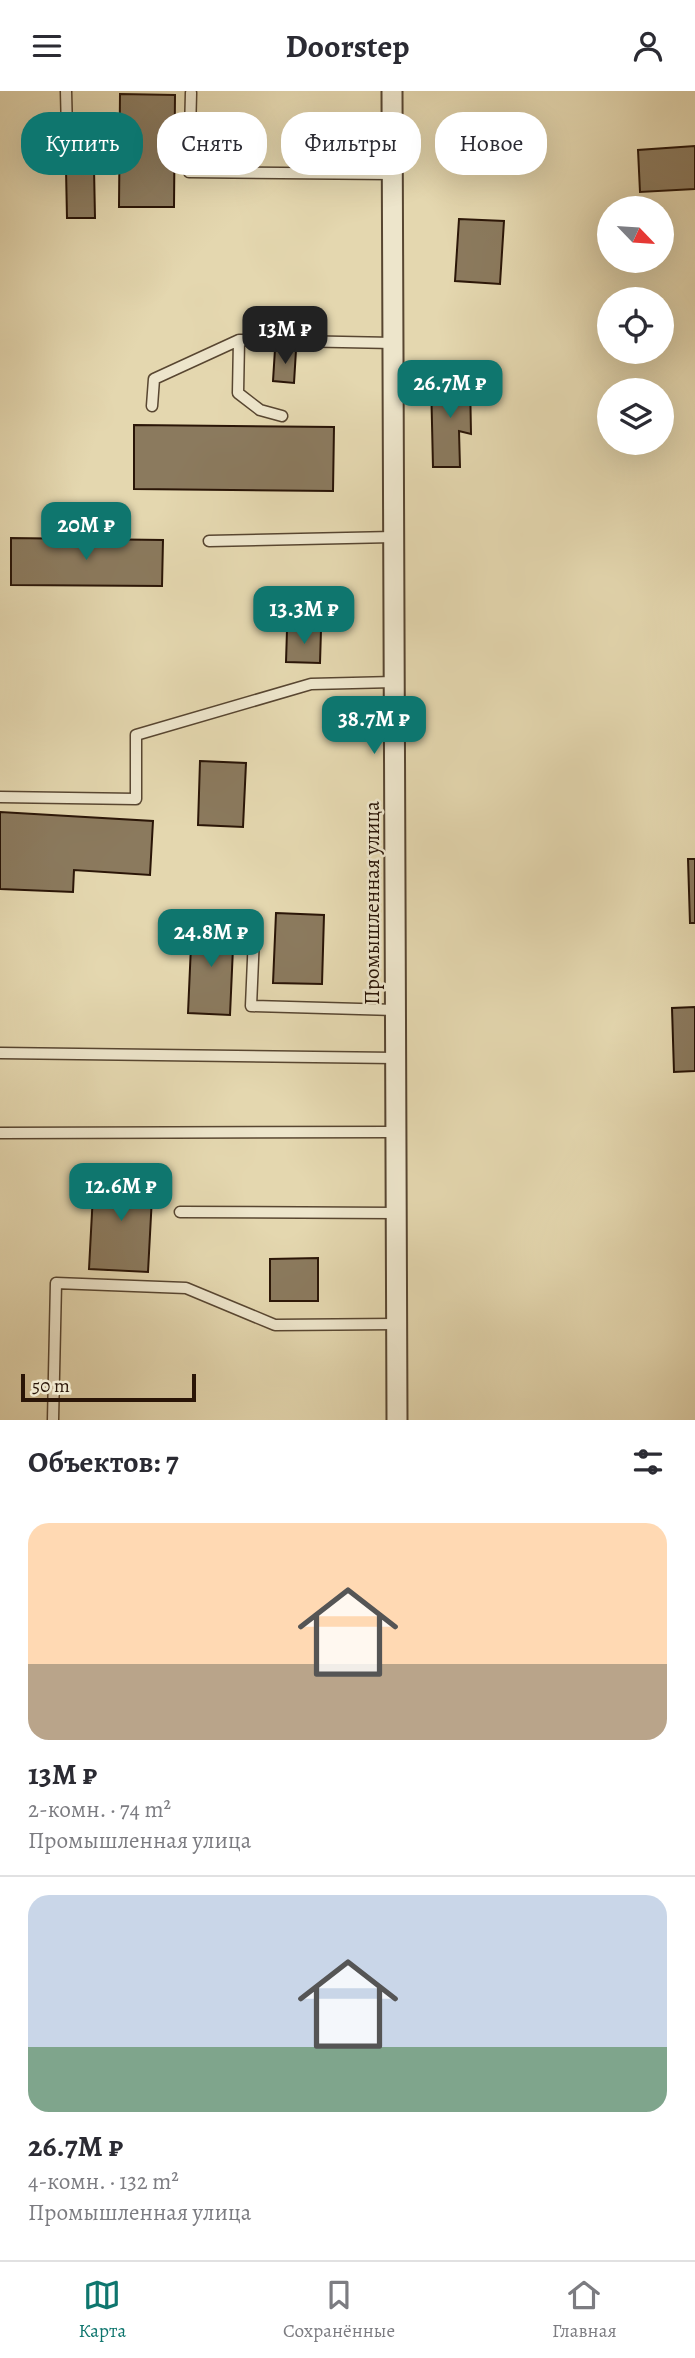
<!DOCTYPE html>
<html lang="ru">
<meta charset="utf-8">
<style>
body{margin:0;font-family:Alegreya,serif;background:#f7f7f7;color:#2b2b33;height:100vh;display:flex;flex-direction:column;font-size:26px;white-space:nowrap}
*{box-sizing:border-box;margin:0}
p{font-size:23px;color:#7c7c81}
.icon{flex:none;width:38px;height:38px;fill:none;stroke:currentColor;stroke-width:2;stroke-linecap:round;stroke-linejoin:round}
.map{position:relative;height:1329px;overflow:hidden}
.panel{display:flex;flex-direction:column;background:#fff;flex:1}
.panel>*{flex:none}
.hud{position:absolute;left:21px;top:21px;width:654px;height:63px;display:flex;gap:14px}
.needle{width:46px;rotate:115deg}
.controls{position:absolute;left:597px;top:105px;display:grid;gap:14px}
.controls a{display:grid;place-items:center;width:77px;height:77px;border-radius:50%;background:#fff;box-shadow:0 7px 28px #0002;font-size:35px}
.scale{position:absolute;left:21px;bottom:18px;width:175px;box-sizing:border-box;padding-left:7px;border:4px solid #2a1507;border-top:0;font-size:19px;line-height:24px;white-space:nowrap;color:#2a1507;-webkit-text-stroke:5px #ede5cb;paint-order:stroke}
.price{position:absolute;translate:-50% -60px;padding:0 16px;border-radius:14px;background:#0f766e;color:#fff;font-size:23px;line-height:46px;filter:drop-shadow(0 2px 4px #0008)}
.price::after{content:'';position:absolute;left:50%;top:42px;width:21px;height:16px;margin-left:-10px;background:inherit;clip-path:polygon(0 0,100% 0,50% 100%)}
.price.active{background:#222;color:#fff}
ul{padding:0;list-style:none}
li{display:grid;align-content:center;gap:14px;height:371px;padding:0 28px}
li+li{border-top:2px solid #e1e1e2}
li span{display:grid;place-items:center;height:217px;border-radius:21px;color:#555}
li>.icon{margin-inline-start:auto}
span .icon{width:126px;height:126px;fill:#fffc;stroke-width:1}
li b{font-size:30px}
h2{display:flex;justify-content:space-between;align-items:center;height:84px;padding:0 28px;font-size:30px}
.pill{padding:0 24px;border-radius:28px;background:#fff;box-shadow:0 7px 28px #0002;font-size:24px;line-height:63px}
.pill.active{background:#0f766e;color:#fff}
header{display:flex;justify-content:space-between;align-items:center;height:91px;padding:0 28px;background:#fff;font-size:32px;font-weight:600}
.tabs{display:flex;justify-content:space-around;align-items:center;height:98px;border-top:2px solid #e1e1e2;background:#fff;font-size:19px;color:#7c7c81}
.tabs a{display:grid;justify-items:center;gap:4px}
.tabs .active{color:#0f766e}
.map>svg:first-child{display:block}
.building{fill:#8b7a5e;stroke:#2a1507;stroke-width:2}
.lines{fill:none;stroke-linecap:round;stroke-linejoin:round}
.lane-casing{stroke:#584631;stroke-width:13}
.street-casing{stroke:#584631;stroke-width:23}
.lane{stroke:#ede5cb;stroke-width:10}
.street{stroke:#ede5cb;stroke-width:19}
.labels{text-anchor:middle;stroke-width:5;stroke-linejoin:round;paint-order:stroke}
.street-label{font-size:21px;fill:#2a1507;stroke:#ede5cb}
</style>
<header><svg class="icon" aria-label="menu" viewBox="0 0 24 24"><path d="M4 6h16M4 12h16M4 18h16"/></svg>Doorstep<svg class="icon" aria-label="person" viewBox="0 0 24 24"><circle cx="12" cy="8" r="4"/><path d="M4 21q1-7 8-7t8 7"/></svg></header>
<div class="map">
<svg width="695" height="1329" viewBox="0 0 695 1329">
<rect width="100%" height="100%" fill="#e4d7af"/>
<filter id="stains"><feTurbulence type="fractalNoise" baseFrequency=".00286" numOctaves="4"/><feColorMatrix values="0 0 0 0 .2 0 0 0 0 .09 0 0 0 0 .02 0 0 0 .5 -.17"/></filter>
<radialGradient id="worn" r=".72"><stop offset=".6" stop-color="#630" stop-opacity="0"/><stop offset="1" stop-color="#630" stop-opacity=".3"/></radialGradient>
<path class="building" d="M120 3 175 4 174 116H119Z
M695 55V98L640 101 638 59Z
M94 77 95 127H67L66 78Z
M459 128 504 130 500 193 455 190Z
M275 258 296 259 294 292 273 290Z
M470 288 471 343 459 340 460 376H433L431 289Z
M134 334 334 336 333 400 134 398Z
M11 447 163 449 162 495 11 494Z
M287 539H321L320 572 286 571Z
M200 670 246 672 243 736 198 734Z
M0 721 153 730 150 784 74 779 73 801 0 798Z
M688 768H695V832H690Z
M276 822 324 824 322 893 273 892Z
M192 832 234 834 230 924 188 922Z
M695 916V980L674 981 672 917Z
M94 1084 153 1087 148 1181 89 1178Z
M318 1167V1210H270V1168Z"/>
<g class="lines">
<defs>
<path id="lane" d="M66 0 67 41
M191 2 189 81 392 83
M239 249 238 302 260 319 282 325
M152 315 154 288 239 249 393 252
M209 450 393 446
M0 706 136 708V644L311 593 394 591
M254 845 251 915 395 919
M0 962 395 967
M0 1042 396 1041
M180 1121 396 1122
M53 1329 56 1192 186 1197 275 1234 396 1233"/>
<path id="street" d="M392 0 397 1329"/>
</defs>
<use href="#lane" class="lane-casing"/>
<use href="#street" class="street-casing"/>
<use href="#lane" class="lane"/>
<use href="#street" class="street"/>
</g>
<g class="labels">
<g class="street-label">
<text transform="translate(372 812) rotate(-90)" y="7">Промышленная улица</text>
</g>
</g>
<rect width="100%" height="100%" filter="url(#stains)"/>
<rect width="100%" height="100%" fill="url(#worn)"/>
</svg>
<div class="controls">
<a><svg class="needle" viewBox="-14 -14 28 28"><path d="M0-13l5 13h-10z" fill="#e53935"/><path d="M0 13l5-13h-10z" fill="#7c7c81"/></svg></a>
<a><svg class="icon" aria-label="locate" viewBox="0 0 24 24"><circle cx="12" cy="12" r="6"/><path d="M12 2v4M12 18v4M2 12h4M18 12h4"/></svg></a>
<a><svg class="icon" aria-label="layers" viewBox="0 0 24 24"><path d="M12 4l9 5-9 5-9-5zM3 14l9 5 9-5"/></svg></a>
</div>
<div class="scale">50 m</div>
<b class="price active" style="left:285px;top:275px">13M ₽</b>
<b class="price" style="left:450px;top:329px">26.7M ₽</b>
<b class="price" style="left:86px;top:471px">20M ₽</b>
<b class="price" style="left:304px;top:555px">13.3M ₽</b>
<b class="price" style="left:374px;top:665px">38.7M ₽</b>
<b class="price" style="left:211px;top:878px">24.8M ₽</b>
<b class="price" style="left:121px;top:1132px">12.6M ₽</b>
<div class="hud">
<a class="pill active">Купить</a>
<a class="pill">Снять</a>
<a class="pill">Фильтры</a>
<a class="pill">Новое</a>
</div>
</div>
<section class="panel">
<h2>Объектов: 7<svg class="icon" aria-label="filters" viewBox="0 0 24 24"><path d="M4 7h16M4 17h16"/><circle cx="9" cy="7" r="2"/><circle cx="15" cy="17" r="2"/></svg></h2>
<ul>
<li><span style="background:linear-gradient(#ffd9b3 65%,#b9a48a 0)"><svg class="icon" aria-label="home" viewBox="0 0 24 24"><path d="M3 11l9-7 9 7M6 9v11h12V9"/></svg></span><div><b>13M ₽</b><p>2-комн. · 74 m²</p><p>Промышленная улица</p></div></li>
<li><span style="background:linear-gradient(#c9d6e8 70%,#7fa58c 0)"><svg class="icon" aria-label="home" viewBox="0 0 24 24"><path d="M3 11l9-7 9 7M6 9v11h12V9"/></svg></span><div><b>26.7M ₽</b><p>4-комн. · 132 m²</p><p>Промышленная улица</p></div></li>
</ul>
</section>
<nav class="tabs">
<a class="active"><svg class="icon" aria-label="map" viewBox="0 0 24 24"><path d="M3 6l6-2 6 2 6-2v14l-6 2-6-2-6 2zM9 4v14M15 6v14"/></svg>Карта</a>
<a><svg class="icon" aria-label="saved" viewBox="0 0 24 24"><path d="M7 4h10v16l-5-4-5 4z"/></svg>Сохранённые</a>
<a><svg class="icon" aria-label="home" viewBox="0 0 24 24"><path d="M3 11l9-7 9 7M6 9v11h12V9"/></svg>Главная</a>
</nav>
